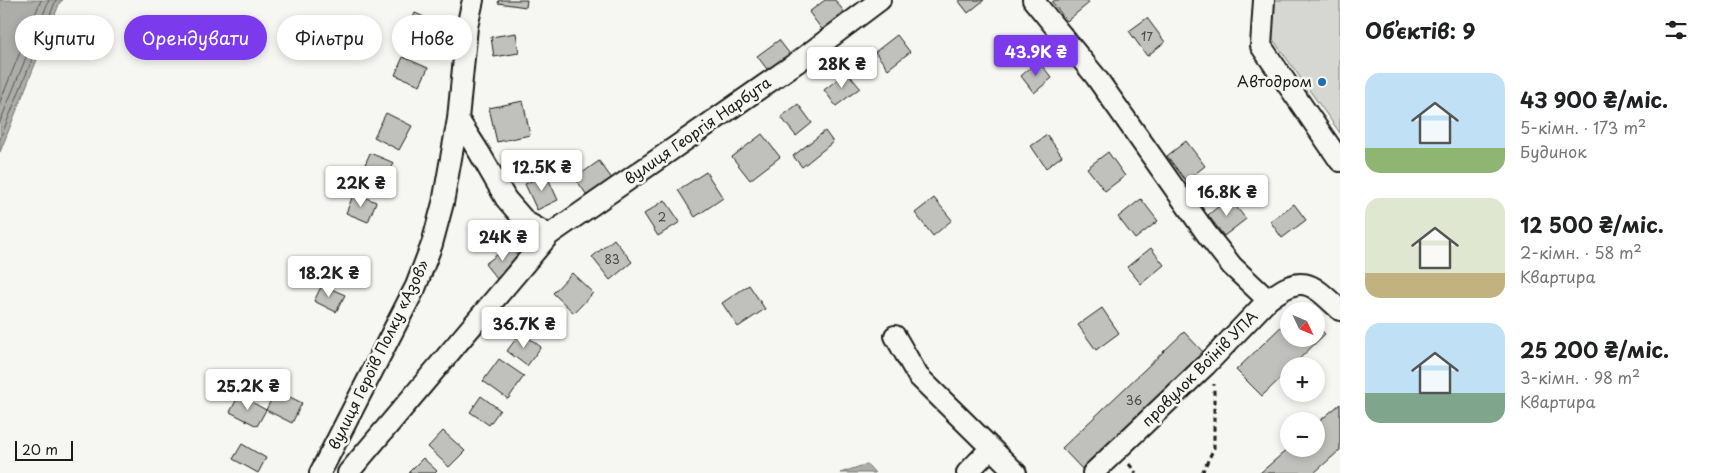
<!DOCTYPE html>
<html lang="uk">
<meta charset="utf-8">
<style>
body{margin:0;font-family:"Playpen Sans",sans-serif;background:#f2f2f2;color:#202124;height:100vh;display:flex;flex-direction:column;font-size:19px;white-space:nowrap}
*{box-sizing:border-box;margin:0}
p{font-size:16px;color:#757577}
.icon{flex:none;width:28px;height:28px;fill:none;stroke:currentColor;stroke-width:2;stroke-linecap:round;stroke-linejoin:round}
.map{position:relative;flex:1;overflow:hidden}
.details{display:flex;flex-direction:column;background:#fff;width:375px}
.details>*{flex:none}
.hud{position:absolute;left:15px;top:15px;width:475px;height:45px;display:flex;gap:10px}
.needle{width:32px;rotate:134deg}
.buttons{position:absolute;left:1280px;top:302px;display:grid;gap:10px}
.buttons a{display:grid;place-items:center;width:45px;height:45px;border-radius:50%;background:#fff;box-shadow:0 2px 8px #0003;font-size:25px}
.scale{position:absolute;left:15px;bottom:12px;width:58px;box-sizing:border-box;padding-left:5px;border:2px solid #1c1c1c;border-top:0;font-size:14px;line-height:18px;white-space:nowrap;color:#1c1c1c;-webkit-text-stroke:4px #f6f6f2;paint-order:stroke}
.price{position:absolute;translate:-50% -42px;padding:0 11px;border-radius:5px;background:#fff;color:#222;font-size:16px;line-height:32px;filter:drop-shadow(0 1px 2px #0008)}
.price::after{content:'';position:absolute;left:50%;top:30px;width:15px;height:11px;margin-left:-8px;background:inherit;clip-path:polygon(0 0,100% 0,50% 100%)}
.price.selected{background:#7c3aed;color:#fff}
ul{padding:0;list-style:none}
li{display:flex;align-items:center;gap:15px;height:125px;padding:0 25px}
li span{display:grid;place-items:center;flex:none;width:140px;height:100px;border-radius:15px;color:#555}
li>.icon{margin-inline-start:auto}
span .icon{width:60px;height:60px;fill:#fffc;stroke-width:1}
li b{font-size:21px}
h2{display:flex;justify-content:space-between;align-items:center;height:60px;padding:0 25px;font-size:21px}
.chip{padding:0 18px;border-radius:22px;background:#fff;box-shadow:0 2px 8px #0003;font-size:18px;line-height:45px}
.chip.selected{background:#7c3aed;color:#fff}
main{display:flex;flex:1;min-height:0}
.map>svg:first-child{display:block}
.green{fill:#d6d6d2;stroke:#797977}
.water{fill:#acaca9;stroke:#727271}
.lines{fill:none;stroke-linecap:round;stroke-linejoin:round}
.shore{stroke:#565654;stroke-width:1}
.building{fill:#c0c0bd;stroke:#1c1c1c}
.minor-casing{stroke:#1c1c1c;stroke-width:24}
.path{stroke:#1c1c1c;stroke-width:3;stroke-dasharray:5 4;stroke-linecap:butt}
.minor{stroke:#f6f6f2;stroke-width:20}
.poi-dot{fill:#1f6fb2;stroke:#f6f6f2;stroke-width:2}
.labels{text-anchor:middle;stroke-width:5;stroke-linejoin:round;paint-order:stroke}
.number-label{font-size:12px;fill:#454544}
.poi-label{font-size:15px;fill:#1c1c1c;stroke:#f6f6f2;text-anchor:end}
.street-label{font-size:15px;fill:#1c1c1c;stroke:#f6f6f2}
</style>
<main>
<div class="map">
<svg width="1340" height="473" viewBox="0 0 1340 473">
<rect width="100%" height="100%" fill="#f6f6f2"/>
<filter id="ink" filterUnits="userSpaceOnUse"><feTurbulence type="fractalNoise" baseFrequency=".02" numOctaves="2"/><feDisplacementMap in="SourceGraphic" scale="10" xChannelSelector="R" yChannelSelector="G"/><feConvolveMatrix kernelMatrix="1 2 1 2 8 2 1 2 1" color-interpolation-filters="sRGB"/></filter>
<g filter="url(#ink)">
<path class="green" d="M1265 0H1340V133L1267 31Z"/>
<path class="water" d="M0 0H63L60 2 0 152Z
M867 464 875 473H840Z"/>
<g class="lines">
<path class="shore" d="M0 102 41 0
M0 122 49 0
M0 139 56 0"/>
</g>
<path class="building" d="M499 0H527L526 7 498 3Z
M825 0H835L849 18 826 35 809 12Z
M958 0H984L968 13Z
M1055 0H1087L1089 3 1067 21 1052 2Z
M415 13 440 24 426 55 401 45Z
M1147 18 1165 42 1147 56 1129 31Z
M516 33 519 53 494 57 491 37Z
M897 35 910 52 888 69 875 52Z
M779 40 792 57 770 73 757 56Z
M403 57 428 68 420 85 395 75Z
M1038 61 1052 78 1034 93 1021 76Z
M847 72 860 88 836 106 824 90Z
M523 101 530 135 497 142 489 108Z
M798 104 812 123 796 136 781 117Z
M386 113 412 126 399 150 374 137Z
M825 131 833 142 802 167 793 156Z
M762 134 780 157 750 180 732 157Z
M1047 135 1062 156 1046 168 1031 146Z
M1186 141 1205 166 1186 181 1167 156Z
M1108 152 1125 176 1105 191 1087 168Z
M370 153 394 163 383 187 360 176Z
M599 161 616 184 591 201 575 178Z
M706 172 723 198 695 217 678 190Z
M546 174 558 200 537 210 525 184Z
M354 193 376 202 368 222 346 213Z
M934 198 952 220 933 236 915 213Z
M1229 198 1246 219 1224 236 1208 215Z
M1141 199 1158 221 1135 239 1118 217Z
M665 200 680 222 658 236 644 214Z
M1294 204 1306 220 1282 238 1270 221Z
M614 239 632 262 610 280 592 257Z
M510 245 521 260 497 279 485 264Z
M1151 248 1164 265 1141 284 1127 267Z
M572 273 593 293 574 313 553 293Z
M322 285 345 295 336 312 314 301Z
M749 285 765 309 738 327 722 303Z
M1102 308 1119 333 1096 350 1078 325Z
M1289 319V339H1316V325L1325 334 1292 366H1289V370L1262 396 1236 370Z
M521 332 541 347 527 366 507 351Z
M1184 332 1205 354 1084 471 1062 448Z
M499 359 524 376 508 399 483 381Z
M276 390 302 403 292 423 266 410Z
M239 395 266 410 257 426 230 412Z
M481 396 500 410 489 425 470 412Z
M1340 404V450L1314 473H1260L1289 448 1316 449V424Z
M443 431 465 451 449 467 428 447Z
M242 444 266 458 258 473 233 459Z
M423 458 437 471 435 473H410L409 472Z"/>
<g class="lines">
<defs>
<path id="minor" d="M1033 0 1096 77 1206 233 1232 266 1268 300 1206 365 1093 473
M1264 0 1261 46 1340 161
M458 119 479 152 506 199 526 222 549 235
M1268 300C1303 272 1312 284 1340 310
M895 336 918 376 991 448
M320 473 416 286 432 244 443 203 458 119 467 27 473 0
M348 473 549 235 799 61 880 0
M967 473 991 448 1016 473"/>
</defs>
<use href="#minor" class="minor-casing"/>
<path class="path" d="M1129 464 1136 473
M1202 473 1214 448V384"/>
<use href="#minor" class="minor"/>
</g>
</g>
<circle class="poi-dot" cx="1322" cy="82" r="5"/>
<g class="labels">
<g class="number-label">
<text x="1147" y="41">17</text>
<text x="662" y="222">2</text>
<text x="612" y="264">83</text>
<text x="1134" y="405">36</text>
</g>
<g class="poi-label">
<text x="1312" y="87">Автодром</text>
</g>
<g class="street-label">
<text transform="translate(698 131) rotate(-35)" y="5">вулиця Георгія Нарбута</text>
<text transform="translate(379 355) rotate(-64)" y="5">вулиця Героїв Полку «Азов»</text>
<text transform="translate(1200 369) rotate(-45)" y="5">провулок Воїнів УПА</text>
</g>
</g>
</svg>
<div class="buttons">
<a><svg class="needle" viewBox="-14 -14 28 28"><path d="M0-13l5 13h-10z" fill="#e53935"/><path d="M0 13l5-13h-10z" fill="#757577"/></svg></a>
<a>+</a>
<a>−</a>
</div>
<div class="scale">20 m</div>
<b class="price selected" style="left:1036px;top:77px">43.9K ₴</b>
<b class="price" style="left:842px;top:89px">28K ₴</b>
<b class="price" style="left:542px;top:192px">12.5K ₴</b>
<b class="price" style="left:361px;top:208px">22K ₴</b>
<b class="price" style="left:1227px;top:217px">16.8K ₴</b>
<b class="price" style="left:503px;top:262px">24K ₴</b>
<b class="price" style="left:329px;top:298px">18.2K ₴</b>
<b class="price" style="left:524px;top:349px">36.7K ₴</b>
<b class="price" style="left:248px;top:411px">25.2K ₴</b>
<div class="hud">
<a class="chip">Купити</a>
<a class="chip selected">Орендувати</a>
<a class="chip">Фільтри</a>
<a class="chip">Нове</a>
</div>
</div>
<section class="details">
<h2>Об’єктів: 9<svg class="icon" aria-label="filters" viewBox="0 0 24 24"><path d="M4 7h16M4 17h16"/><circle cx="9" cy="7" r="2"/><circle cx="15" cy="17" r="2"/></svg></h2>
<ul>
<li><span style="background:linear-gradient(#bfe0f5 75%,#8fb573 0)"><svg class="icon" aria-label="home" viewBox="0 0 24 24"><path d="M3 11l9-7 9 7M6 9v11h12V9"/></svg></span><div><b>43 900 ₴/міс.</b><p>5-кімн. · 173 m²</p><p>Будинок</p></div></li>
<li><span style="background:linear-gradient(#dfe7d0 75%,#c2b280 0)"><svg class="icon" aria-label="home" viewBox="0 0 24 24"><path d="M3 11l9-7 9 7M6 9v11h12V9"/></svg></span><div><b>12 500 ₴/міс.</b><p>2-кімн. · 58 m²</p><p>Квартира</p></div></li>
<li><span style="background:linear-gradient(#bfe0f5 70%,#7fa58c 0)"><svg class="icon" aria-label="home" viewBox="0 0 24 24"><path d="M3 11l9-7 9 7M6 9v11h12V9"/></svg></span><div><b>25 200 ₴/міс.</b><p>3-кімн. · 98 m²</p><p>Квартира</p></div></li>
</ul>
</section>
</main>
